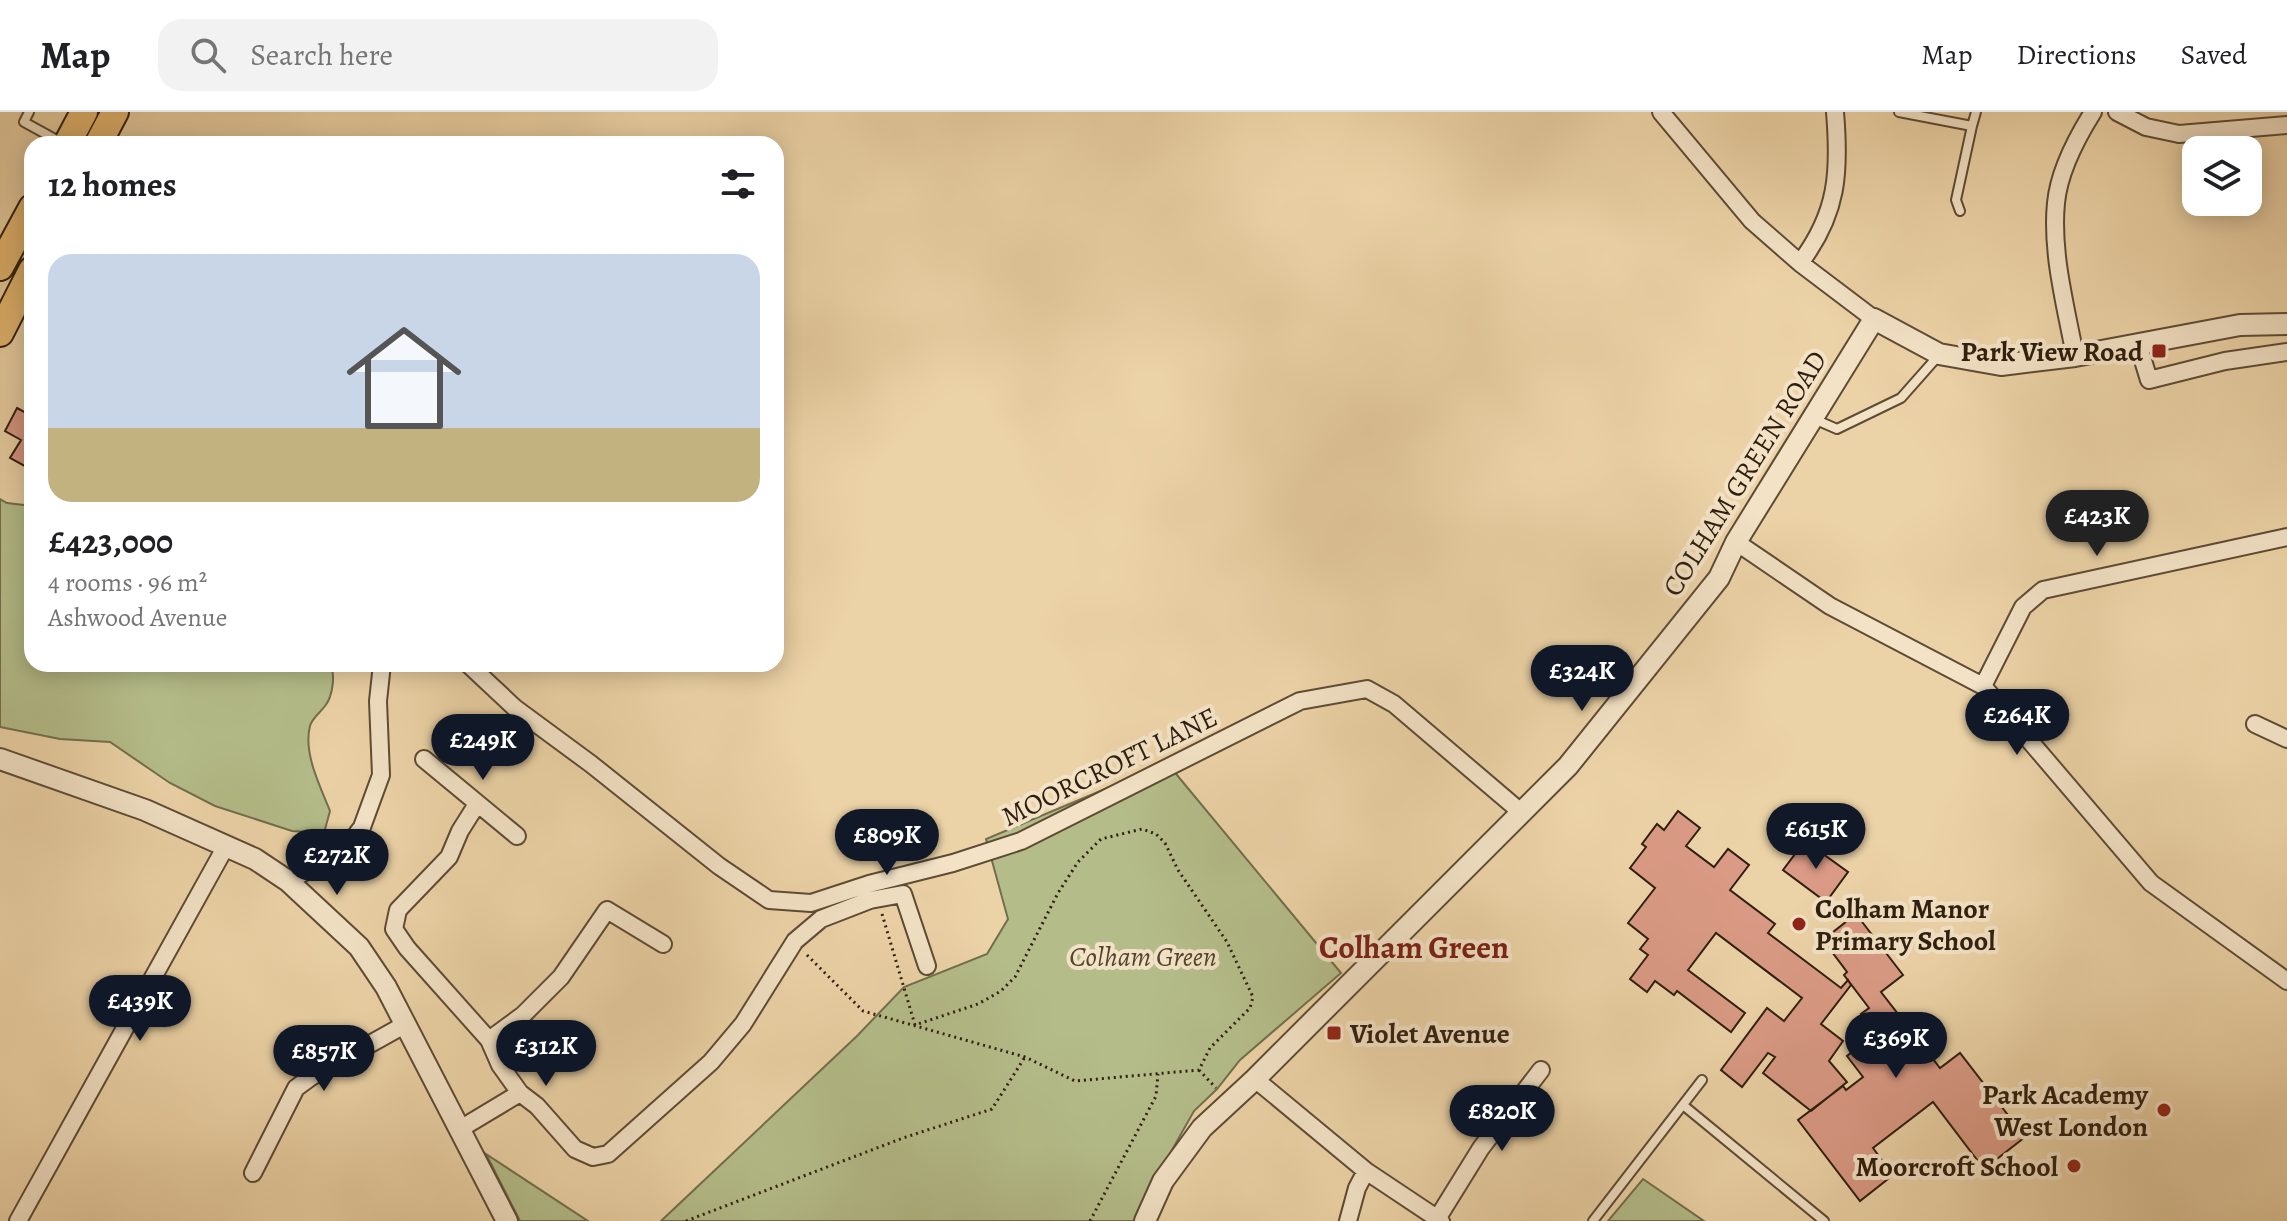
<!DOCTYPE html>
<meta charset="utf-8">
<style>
body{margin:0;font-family:Alegreya,serif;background:#f2f2f2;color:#202124;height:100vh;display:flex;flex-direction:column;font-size:30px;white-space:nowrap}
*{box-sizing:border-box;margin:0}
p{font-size:26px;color:#757577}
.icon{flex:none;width:44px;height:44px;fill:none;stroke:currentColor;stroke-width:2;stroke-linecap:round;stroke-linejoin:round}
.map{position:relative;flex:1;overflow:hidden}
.side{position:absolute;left:24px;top:24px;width:760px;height:536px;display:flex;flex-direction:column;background:#fff;border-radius:24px;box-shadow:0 4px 20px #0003}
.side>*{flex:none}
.fabs{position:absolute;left:2182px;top:24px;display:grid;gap:16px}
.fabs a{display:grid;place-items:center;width:80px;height:80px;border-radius:16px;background:#fff;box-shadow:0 4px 20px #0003;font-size:40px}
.price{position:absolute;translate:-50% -68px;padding:0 18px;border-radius:28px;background:#111827;color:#fff;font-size:26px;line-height:52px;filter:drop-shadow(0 2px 4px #0008)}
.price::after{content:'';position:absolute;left:50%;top:48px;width:24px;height:18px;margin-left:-12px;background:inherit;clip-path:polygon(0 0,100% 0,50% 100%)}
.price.current{background:#222;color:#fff}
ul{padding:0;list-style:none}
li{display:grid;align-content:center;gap:16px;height:424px;padding:0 24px}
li+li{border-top:2px solid #e0e0e0}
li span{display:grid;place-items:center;height:248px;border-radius:24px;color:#555}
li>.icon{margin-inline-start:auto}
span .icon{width:144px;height:144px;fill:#fffc;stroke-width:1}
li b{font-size:34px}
h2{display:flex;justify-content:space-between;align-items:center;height:96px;padding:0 24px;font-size:34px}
header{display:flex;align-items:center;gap:48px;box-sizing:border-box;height:112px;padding:0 40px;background:#fff;border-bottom:2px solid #e0e0e0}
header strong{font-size:38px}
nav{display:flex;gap:44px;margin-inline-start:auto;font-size:28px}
.search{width:560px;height:72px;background:#f2f2f2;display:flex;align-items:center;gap:20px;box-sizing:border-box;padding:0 28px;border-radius:24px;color:#757577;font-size:30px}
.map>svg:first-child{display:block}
.green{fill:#b4bd8a;stroke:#726e4c;stroke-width:2}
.building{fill:#da9a85;stroke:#2f1e0e;stroke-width:2}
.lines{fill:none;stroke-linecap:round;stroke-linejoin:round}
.service-casing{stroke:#5e4b34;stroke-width:12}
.minor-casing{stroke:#5e4b34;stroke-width:20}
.tertiary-casing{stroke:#5e4b34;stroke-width:24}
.primary-casing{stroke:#2f1e0e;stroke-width:30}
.path{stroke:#2f1e0e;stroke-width:3;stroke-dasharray:2 4;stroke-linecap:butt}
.service{stroke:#f3e2c6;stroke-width:8}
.minor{stroke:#f3e2c6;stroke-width:16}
.tertiary{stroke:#f3e2c6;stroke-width:20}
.primary{stroke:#e6ba74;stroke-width:26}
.poi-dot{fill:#8f2418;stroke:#f3e2c6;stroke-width:3}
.labels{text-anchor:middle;stroke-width:8;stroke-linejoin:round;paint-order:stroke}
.poi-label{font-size:28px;font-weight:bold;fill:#2f1e0e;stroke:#f3e2c6;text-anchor:end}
.street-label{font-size:28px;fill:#2f1e0e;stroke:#f3e2c6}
.park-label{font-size:28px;font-style:italic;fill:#50462d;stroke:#f3e2c6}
.quarter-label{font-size:32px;font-weight:bold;fill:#7a1f14;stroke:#f3e2c6}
</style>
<header>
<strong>Map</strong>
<div class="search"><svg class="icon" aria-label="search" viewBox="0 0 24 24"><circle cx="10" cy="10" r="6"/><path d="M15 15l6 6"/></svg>Search here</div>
<nav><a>Map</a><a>Directions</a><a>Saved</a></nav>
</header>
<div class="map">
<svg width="2287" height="1109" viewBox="0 0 2287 1109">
<rect width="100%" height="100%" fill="#ecd3a7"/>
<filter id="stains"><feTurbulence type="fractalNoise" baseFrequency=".0025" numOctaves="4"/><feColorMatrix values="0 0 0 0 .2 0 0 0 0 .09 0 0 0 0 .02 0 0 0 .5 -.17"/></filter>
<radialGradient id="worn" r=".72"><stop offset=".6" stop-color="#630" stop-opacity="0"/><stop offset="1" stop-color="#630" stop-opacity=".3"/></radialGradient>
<path class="green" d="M0 387 7 391 32 394V552H331C335 564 333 584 325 594 320 601 312 606 310 614 303 641 320 674 330 699L324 721 292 719 215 694 170 671 110 630 60 627 0 615Z
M1167 651 1341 861 1240 948 1217 977 1194 999 1142 1091 1136 1109H661L857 924 904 875 987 842 1008 807 986 727Z
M486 1042 588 1109H520Z
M1643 1067 1704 1109H1608Z"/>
<path class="building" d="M17 296 32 304V358L10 346 21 328 5 319Z
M1678 699 1700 716 1686 734 1714 755 1728 737 1749 753 1730 778 1775 812 1768 821 1841 876 1848 868 1851 873 1821 912 1843 929 1829 949 1847 970 1811 999 1763 961 1775 945 1768 941 1742 975 1721 958 1767 896 1784 909 1802 886 1716 821 1688 858 1745 901 1731 920 1677 879 1674 883 1655 869 1647 880 1630 867 1648 843 1640 837 1648 827 1628 811 1655 776 1630 756 1646 735 1642 732 1657 712 1664 718Z
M1805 729 1848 760 1826 790 1783 758Z
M1856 802 1903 863 1881 880 1940 956 1960 941 2025 1025 1984 1057 1933 990 1873 1036 1893 1063 1860 1089 1798 1008 1843 974 1846 978 1863 965 1847 944 1876 922 1861 902 1869 896 1844 863 1847 860 1823 828Z"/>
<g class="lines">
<defs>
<path id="service" d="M29 0 24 10 64 32
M1899 0 1972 14 1976 0
M1960 99 1956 88 1972 14
M1814 307 1837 317 1901 286 1939 243
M1683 993 1824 1109
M1593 1109 1702 968"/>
<path id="minor" d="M1661 0 1752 109 1800 151 1874 207
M2117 0 2146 15 2179 22 2287 13
M1800 151C1838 101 1840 60 1835 0
M2138 232 2149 268 2225 249 2287 240
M2075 244C2066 195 2051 141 2056 91 2059 59 2076 27 2093 0
M1736 430 1830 494 1983 574 2151 771 2287 869
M468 552 515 596 591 652 719 754 769 788 811 791 869 772 953 751 1021 729 1300 589 1367 577 1394 592 1522 701
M1983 574 2023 495 2043 478 2287 425
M2255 612 2287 627
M424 647 517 724
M477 692 460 719 449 745 398 798 394 817 407 836 489 928 500 953 520 981 537 994 575 1037 593 1045 608 1042 711 950 743 912 795 829 821 807 870 788 903 782 927 854
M288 769 344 739 362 715 381 663 378 589 382 552
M489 928 523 903 561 865 607 798 663 832
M1255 967 1366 1059 1441 1109
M460 1017 520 981
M253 1061 296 976 311 965 406 912
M1437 1107 1481 1036 1541 958
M18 1109 226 734
M1348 1109 1357 1076 1366 1059"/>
<path id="tertiary" d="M0 647 145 698 255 747 288 769 359 835 386 875 507 1109
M1145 1109 1163 1069 1202 1016 1255 967 1568 654 1719 466 1736 430 1874 207 1939 242 2001 253 2075 244 2240 213 2287 212"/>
<path id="primary" d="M67 32 84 0
M98 32 115 0
M0 155 32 96
M0 221 32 158"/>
</defs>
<use href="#service" class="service-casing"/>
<use href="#minor" class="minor-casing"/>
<use href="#tertiary" class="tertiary-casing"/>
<use href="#primary" class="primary-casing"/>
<path class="path" d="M882 802 915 913 978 892 1001 879 1015 865 1058 781 1078 750 1101 727 1142 717 1156 722 1165 731 1178 758 1227 830 1253 885 1250 896 1210 936 1199 958
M807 843 863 899 1025 945 1075 969 1199 958
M1199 958 1216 976
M686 1109 903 1026 992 997 1025 945
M1090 1109 1156 984 1158 962"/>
<use href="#service" class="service"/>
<use href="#minor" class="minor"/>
<use href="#tertiary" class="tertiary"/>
<use href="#primary" class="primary"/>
</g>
<g class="poi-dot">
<rect x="2151" y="231" width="16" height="16" rx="4"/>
<circle cx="1799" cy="812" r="8"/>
<rect x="1326" y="913" width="16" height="16" rx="4"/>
<circle cx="2164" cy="998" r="8"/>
<circle cx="2074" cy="1054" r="8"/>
</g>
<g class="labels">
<g class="poi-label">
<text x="2143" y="249">Park View Road</text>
<text x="1815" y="806" text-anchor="start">Colham Manor<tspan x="1815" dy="32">Primary School</tspan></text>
<text x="1350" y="931" text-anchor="start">Violet Avenue</text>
<text x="2148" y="992">Park Academy<tspan x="2148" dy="32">West London</tspan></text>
<text x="2058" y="1064">Moorcroft School</text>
</g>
<g class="street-label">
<text transform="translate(1744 361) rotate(-58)" y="10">COLHAM GREEN ROAD</text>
<text transform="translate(1109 654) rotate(-26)" y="10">MOORCROFT LANE</text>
</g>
<g class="park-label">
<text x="1143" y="854">Colham Green</text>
</g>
<g class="quarter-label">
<text x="1414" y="846">Colham Green</text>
</g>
</g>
<rect width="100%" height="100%" filter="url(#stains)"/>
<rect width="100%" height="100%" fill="url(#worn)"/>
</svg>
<div class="fabs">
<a><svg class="icon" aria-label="layers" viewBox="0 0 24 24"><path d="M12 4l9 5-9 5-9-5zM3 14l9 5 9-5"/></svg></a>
</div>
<b class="price current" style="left:2097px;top:446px">£423K</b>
<b class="price" style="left:1582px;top:601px">£324K</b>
<b class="price" style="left:2017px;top:645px">£264K</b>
<b class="price" style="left:483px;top:670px">£249K</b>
<b class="price" style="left:1816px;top:759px">£615K</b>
<b class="price" style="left:887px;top:765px">£809K</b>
<b class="price" style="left:337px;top:785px">£272K</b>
<b class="price" style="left:140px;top:931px">£439K</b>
<b class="price" style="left:1896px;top:968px">£369K</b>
<b class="price" style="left:546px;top:976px">£312K</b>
<b class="price" style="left:324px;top:981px">£857K</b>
<b class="price" style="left:1502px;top:1041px">£820K</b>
<section class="side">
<h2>12 homes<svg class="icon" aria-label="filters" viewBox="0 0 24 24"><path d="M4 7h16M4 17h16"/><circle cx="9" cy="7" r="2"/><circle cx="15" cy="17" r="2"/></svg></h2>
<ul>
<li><span style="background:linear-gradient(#c9d6e8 70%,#c2b280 0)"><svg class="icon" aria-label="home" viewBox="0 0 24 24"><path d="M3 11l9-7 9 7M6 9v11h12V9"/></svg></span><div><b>£423,000</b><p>4 rooms · 96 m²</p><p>Ashwood Avenue</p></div></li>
</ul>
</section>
</div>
